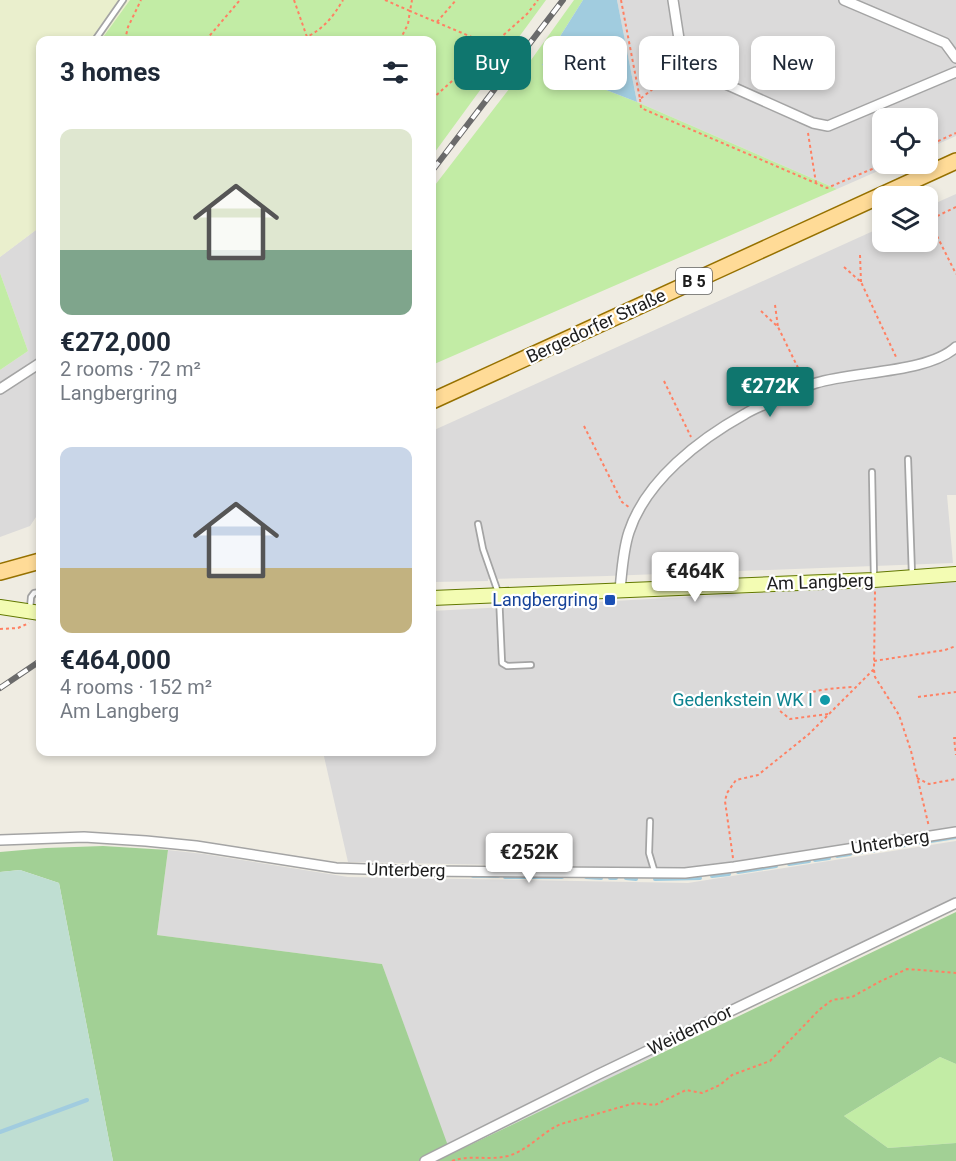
<!DOCTYPE html>
<meta charset="utf-8">
<style>
body{margin:0;font-family:Roboto,sans-serif;background:#f6f6f7;color:#1f2937;height:100vh;display:flex;flex-direction:column;font-size:22px;white-space:nowrap}
*{box-sizing:border-box;margin:0}
p{font-size:20px;color:#747a83}
.icon{flex:none;width:33px;height:33px;fill:none;stroke:currentColor;stroke-width:2;stroke-linecap:round;stroke-linejoin:round}
.map{position:relative;flex:1;overflow:hidden}
.details{position:absolute;left:36px;top:36px;width:400px;height:720px;display:flex;flex-direction:column;background:#fff;border-radius:12px;box-shadow:0 3px 9px #0003}
.details>*{flex:none}
.hud{position:absolute;left:454px;top:36px;width:411px;height:54px;display:flex;gap:12px}
.fabs{position:absolute;left:872px;top:108px;display:grid;gap:12px}
.fabs a{display:grid;place-items:center;width:66px;height:66px;border-radius:12px;background:#fff;box-shadow:0 3px 9px #0003;font-size:30px}
.price{position:absolute;translate:-50% -51px;padding:0 14px;border-radius:6px;background:#fff;color:#222;font-size:20px;line-height:39px;filter:drop-shadow(0 2px 3px #0008)}
.price::after{content:'';position:absolute;left:50%;top:36px;width:18px;height:14px;margin-left:-9px;background:inherit;clip-path:polygon(0 0,100% 0,50% 100%)}
.price.selected{background:#0f766e;color:#fff}
ul{padding:0;list-style:none}
li{display:grid;align-content:center;gap:12px;height:318px;padding:0 24px}
li span{display:grid;place-items:center;height:186px;border-radius:12px;color:#555}
li>.icon{margin-inline-start:auto}
span .icon{width:108px;height:108px;fill:#fffc;stroke-width:1}
li b{font-size:26px}
h2{display:flex;justify-content:space-between;align-items:center;height:72px;padding:0 24px;font-size:26px}
.tag{padding:0 21px;border-radius:12px;background:#fff;box-shadow:0 3px 9px #0003;font-size:21px;line-height:54px}
.tag.selected{background:#0f766e;color:#fff}
.map>svg:first-child{display:block}
.residential{fill:#dbdada}
.farmland{fill:#eaefcd}
.grass{fill:#c2eca5}
.forest{fill:#a2d095}
.wetland{fill:#bfded2}
.water{fill:#a1ccdf}
.lines{fill:none;stroke-linecap:round;stroke-linejoin:round}
.stream{stroke:#a1ccdf;stroke-width:4}
.lane-casing{stroke:#a4a4a4;stroke-width:8}
.street-casing{stroke:#a4a4a4;stroke-width:12}
.secondary-casing{stroke:#627800;stroke-width:16}
.primary-casing{stroke:#967100;stroke-width:18}
.path{stroke:#ff8063;stroke-width:2;stroke-dasharray:3 3;stroke-linecap:butt}
.lane{stroke:#fff;stroke-width:4.5}
.street{stroke:#fff;stroke-width:9}
.secondary{stroke:#f3fcb3;stroke-width:14}
.primary{stroke:#ffdb97;stroke-width:15}
.rail-casing{stroke:#6b6b6b;stroke-width:6}
.rail{stroke:#fff;stroke-width:4;stroke-dasharray:11;stroke-linecap:butt}
.transit-dot{fill:#1a4fb4;stroke:#fff;stroke-width:2}
.culture-dot{fill:#0f9aa8;stroke:#fff;stroke-width:2}
.labels{text-anchor:middle;stroke-width:4.5;stroke-linejoin:round;paint-order:stroke}
.shield{fill:#fff;stroke:#616161;stroke-width:1.5}
.shield-label{font-size:16px;font-weight:bold;fill:#1d1d1d}
.street-label{font-size:18px;fill:#1d1d1d;stroke:#fff}
.transit-label{font-size:18px;fill:#164399;stroke:#fff;text-anchor:end}
.culture-label{font-size:18px;fill:#0d838f;stroke:#fff;text-anchor:end}
</style>
<div class="map">
<svg width="956" height="1161" viewBox="0 0 956 1161">
<rect width="100%" height="100%" fill="#efece2"/>
<path class="residential" d="M617 0H956V136L927 149V118H882V164H894L837 189 637 102Z
M956 194V495H947L953 563 607 576 488 579V581L432 582V431L882 227V242H927V207Z
M40 227V511L30 526 0 537V370L28 351 0 273V257Z
M956 582V827L689 869 348 862 323 752H432V611Z
M956 841V902L601 1083 450 1154 382 964 157 935 168 850 204 854 348 877 688 883Z"/>
<path class="farmland" d="M0 0H130L101 40H40V227L0 257Z"/>
<path class="grass" d="M130 0H546L432 156V40H101Z
M574 0H583L542 65 637 102 837 189 432 365V189L526 67Z
M0 273 28 351 0 370Z
M940 1057 956 1064V1143L888 1148 844 1116Z"/>
<path class="forest" d="M103 846 168 850 157 935 382 964 451 1154 956 912V1064L940 1057 844 1116 888 1148 956 1143V1161H113L59 883 20 870 0 872V852L46 848Z"/>
<path class="wetland" d="M20 870 59 883 113 1161H0V872Z"/>
<path class="water" d="M583 0H617L637 102 542 65Z"/>
<g class="lines">
<path class="stream" d="M893 847 956 837
M872 851 879 849
M855 853 862 852
M837 856 850 854
M815 860 829 858
M789 864 809 861
M738 872 776 866
M473 876H498
M712 876 729 874
M505 877H562
M586 877 601 878
M610 878H616
M626 878 636 879
M655 879 700 878
M0 1132 87 1100"/>
<defs>
<path id="lane" d="M95 40 123 0
M908 459 912 575
M872 472 874 578
M478 524 483 549 499 595 502 663 507 666 531 665
M30 609 31 597 34 593 40 592
M650 821 649 853 655 873"/>
<path id="street" d="M673 0 683 65 813 123 828 126 956 72
M844 0 945 43 956 58
M0 389 40 363
M620 590C622 570 623 550 629 532 646 480 700 439 745 414 758 406 773 401 787 396 797 391 806 386 816 383 855 371 928 373 956 347
M0 840 84 837 146 841 196 846 336 868 423 871 685 873 734 867 956 832
M425 1161 597 1075 956 903"/>
<path id="secondary" d="M432 598 874 580 956 574
M0 607 40 613"/>
<path id="primary" d="M432 401 956 161
M0 572 40 561"/>
</defs>
<use href="#lane" class="lane-casing"/>
<use href="#street" class="street-casing"/>
<use href="#secondary" class="secondary-casing"/>
<use href="#primary" class="primary-casing"/>
<path class="path" d="M294 0 307 37 300 40
M385 0 410 11 412 0
M621 0 640 99 677 70
M437 22 456 0
M125 40 128 27 141 0
M206 40 240 0
M308 40 307 37C324 28 333 17 343 0
M400 40 408 24 410 11 493 46
M432 99 527 14 538 0
M640 99 641 108 827 188 884 164
M808 133 816 183
M927 146 956 133
M956 207 929 220 956 274
M860 255 861 282
M844 267 861 282 897 359
M775 305 778 327
M761 311 778 327 802 376
M664 381 691 437
M584 426 622 502 630 508
M0 629 18 628 29 623
M874 661 945 650 956 646
M874 670 875 677 899 715 911 751 929 827
M918 697 956 692
M828 714 790 719 780 711 778 703C803 692 827 688 854 687
M956 738H954L956 755
M917 778 929 784 956 779
M733 858 725 801 727 793 736 780 758 775 809 734 874 669 875 591
M452 1161C472 1154 486 1161 508 1156 529 1150 542 1132 561 1124L635 1103 655 1105 686 1090 702 1093 720 1085 732 1075 770 1061 819 1010 832 1000 852 997 879 982 907 969 956 973"/>
<use href="#lane" class="lane"/>
<use href="#street" class="street"/>
<use href="#secondary" class="secondary"/>
<use href="#primary" class="primary"/>
<defs>
<path id="rail" d="M432 171 563 0
M0 688 40 661"/>
</defs>
<use href="#rail" class="rail-casing"/>
<use href="#rail" class="rail"/>
</g>
<rect class="transit-dot" x="604" y="594" width="12" height="12" rx="3"/>
<circle class="culture-dot" cx="825" cy="700" r="6"/>
<g class="labels">
<rect class="shield" x="676" y="268" width="36" height="26" rx="4.5"/>
<g class="shield-label">
<text x="694" y="287">B 5</text>
</g>
<g class="street-label">
<text transform="translate(596 326) rotate(-25)" y="6">Bergedorfer Straße</text>
<text transform="translate(820 582) rotate(-2)" y="6">Am Langberg</text>
<text transform="translate(890 842) rotate(-9)" y="6">Unterberg</text>
<text transform="translate(406 870) rotate(1)" y="6">Unterberg</text>
<text transform="translate(690 1030) rotate(-26)" y="6">Weidemoor</text>
</g>
<g class="transit-label">
<text x="598" y="606">Langbergring</text>
</g>
<g class="culture-label">
<text x="813" y="706">Gedenkstein WK I</text>
</g>
</g>
</svg>
<div class="fabs">
<a><svg class="icon" aria-label="locate" viewBox="0 0 24 24"><circle cx="12" cy="12" r="6"/><path d="M12 2v4M12 18v4M2 12h4M18 12h4"/></svg></a>
<a><svg class="icon" aria-label="layers" viewBox="0 0 24 24"><path d="M12 4l9 5-9 5-9-5zM3 14l9 5 9-5"/></svg></a>
</div>
<b class="price selected" style="left:770px;top:418px">€272K</b>
<b class="price" style="left:695px;top:603px">€464K</b>
<b class="price" style="left:529px;top:884px">€252K</b>
<div class="hud">
<a class="tag selected">Buy</a>
<a class="tag">Rent</a>
<a class="tag">Filters</a>
<a class="tag">New</a>
</div>
<section class="details">
<h2>3 homes<svg class="icon" aria-label="filters" viewBox="0 0 24 24"><path d="M4 7h16M4 17h16"/><circle cx="9" cy="7" r="2"/><circle cx="15" cy="17" r="2"/></svg></h2>
<ul>
<li><span style="background:linear-gradient(#dfe7d0 65%,#7fa58c 0)"><svg class="icon" aria-label="home" viewBox="0 0 24 24"><path d="M3 11l9-7 9 7M6 9v11h12V9"/></svg></span><div><b>€272,000</b><p>2 rooms · 72 m²</p><p>Langbergring</p></div></li>
<li><span style="background:linear-gradient(#c9d6e8 65%,#c2b280 0)"><svg class="icon" aria-label="home" viewBox="0 0 24 24"><path d="M3 11l9-7 9 7M6 9v11h12V9"/></svg></span><div><b>€464,000</b><p>4 rooms · 152 m²</p><p>Am Langberg</p></div></li>
</ul>
</section>
</div>
